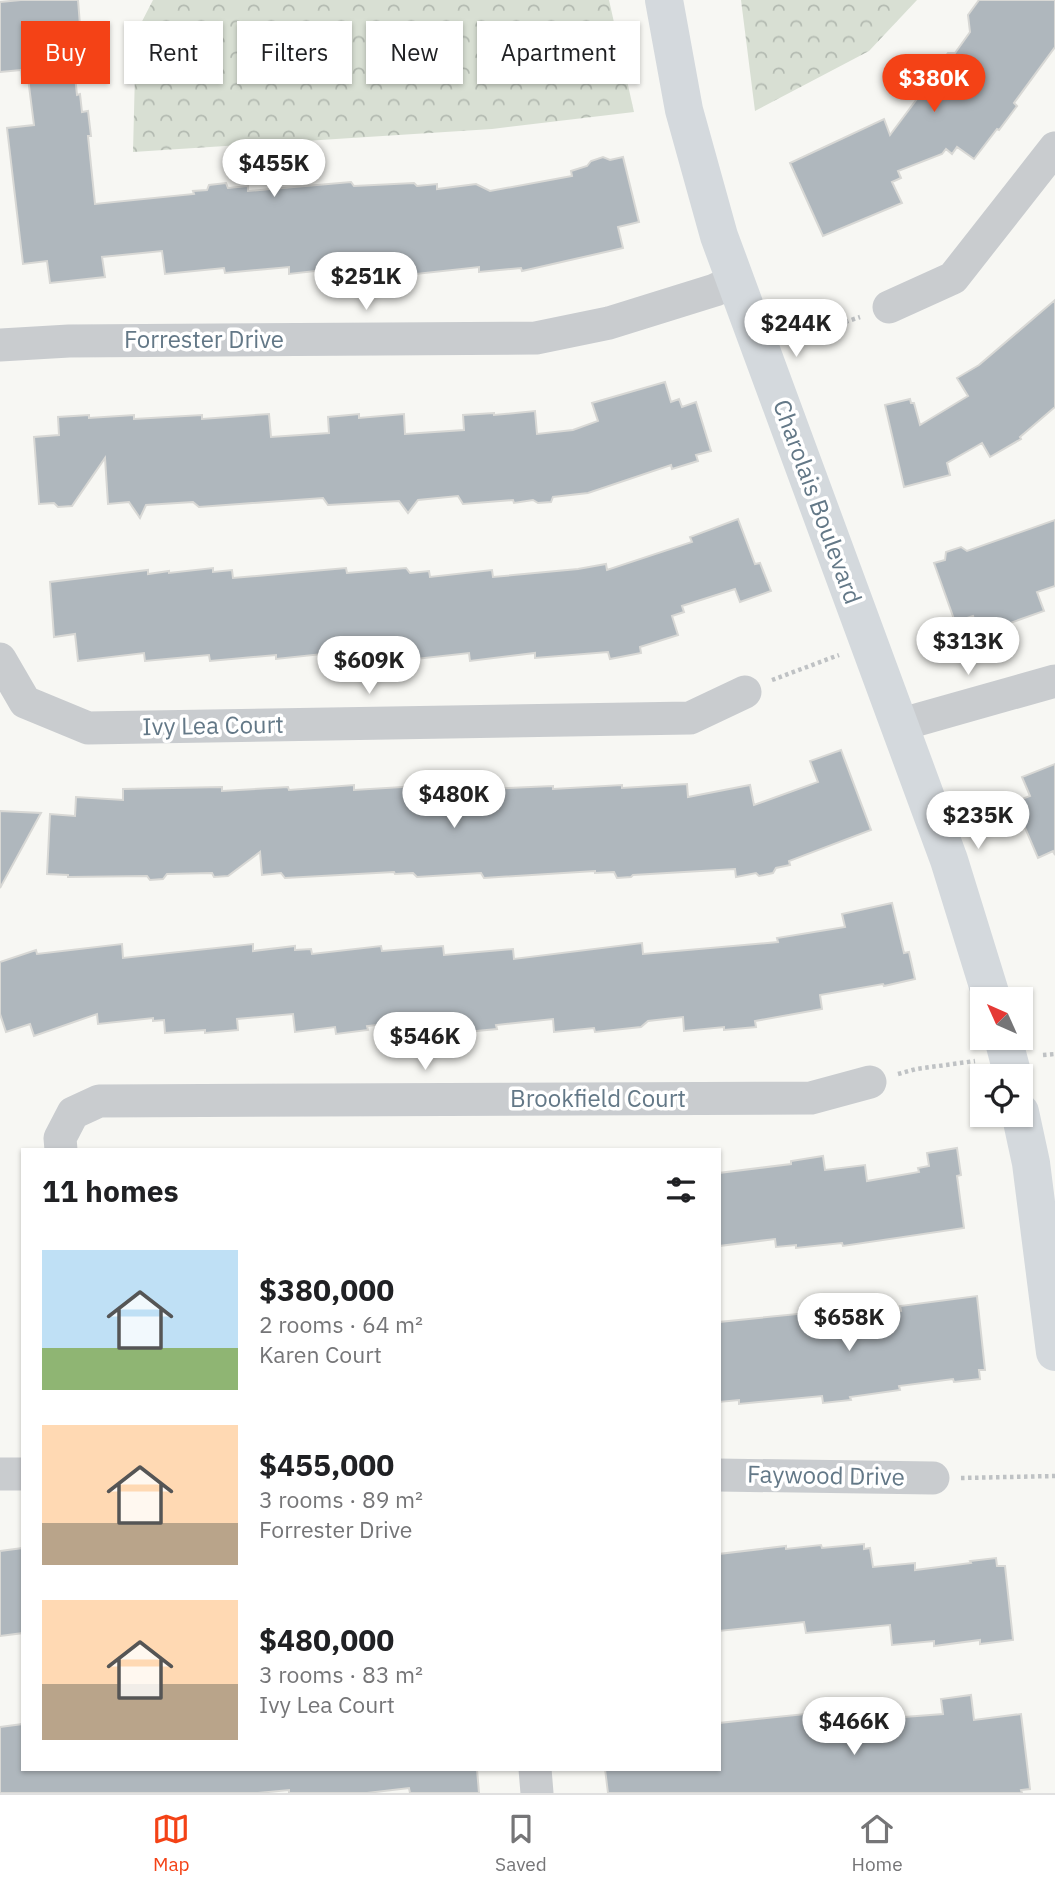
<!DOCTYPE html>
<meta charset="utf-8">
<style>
body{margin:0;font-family:"IBM Plex Sans",sans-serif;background:#f6f6f6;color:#202124;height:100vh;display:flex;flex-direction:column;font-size:26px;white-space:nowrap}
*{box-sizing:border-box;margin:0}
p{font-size:23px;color:#757577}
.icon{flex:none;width:38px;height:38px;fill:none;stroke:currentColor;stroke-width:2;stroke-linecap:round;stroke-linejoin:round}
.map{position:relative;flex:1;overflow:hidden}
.side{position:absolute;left:21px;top:1148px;width:700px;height:623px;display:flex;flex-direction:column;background:#fff;border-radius:0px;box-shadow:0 2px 5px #0004}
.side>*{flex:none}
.guide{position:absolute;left:21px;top:21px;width:700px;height:63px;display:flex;gap:14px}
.needle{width:46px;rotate:315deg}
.buttons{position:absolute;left:970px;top:987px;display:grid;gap:14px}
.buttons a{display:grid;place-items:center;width:63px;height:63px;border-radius:0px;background:#fff;box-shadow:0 2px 5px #0004;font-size:35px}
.price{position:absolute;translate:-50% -60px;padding:0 16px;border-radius:24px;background:#fff;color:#222;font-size:23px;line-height:46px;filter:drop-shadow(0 2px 4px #0008)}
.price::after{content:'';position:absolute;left:50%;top:42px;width:21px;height:16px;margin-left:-10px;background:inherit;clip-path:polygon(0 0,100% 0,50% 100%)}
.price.on{background:#f44216;color:#fff}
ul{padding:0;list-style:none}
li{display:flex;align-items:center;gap:21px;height:175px;padding:0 21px}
li span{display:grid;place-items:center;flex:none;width:196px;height:140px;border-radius:0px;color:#555}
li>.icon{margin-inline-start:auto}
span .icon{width:84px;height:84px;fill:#fffc;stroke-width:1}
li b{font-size:30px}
h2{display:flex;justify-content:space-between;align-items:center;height:84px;padding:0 21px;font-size:30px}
.pill{padding:0 24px;border-radius:0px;background:#fff;box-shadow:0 2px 5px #0004;font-size:24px;line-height:63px}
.pill.on{background:#f44216;color:#fff}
.menu{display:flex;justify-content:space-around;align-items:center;height:98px;border-top:2px solid #e0e0e0;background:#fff;font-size:19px;color:#757577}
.menu a{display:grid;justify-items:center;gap:4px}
.menu .on{color:#f44216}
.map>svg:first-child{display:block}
.forest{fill:url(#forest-crowns)}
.building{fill:#afb7bd;stroke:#d8d8d5;stroke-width:2}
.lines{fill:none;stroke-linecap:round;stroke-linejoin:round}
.path{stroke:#bfc2c4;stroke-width:4.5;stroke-dasharray:3.5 3.5;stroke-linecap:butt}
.street{stroke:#c9cccf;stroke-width:33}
.secondary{stroke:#d4d9dd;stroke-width:38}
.labels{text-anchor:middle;stroke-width:7;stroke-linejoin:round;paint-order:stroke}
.street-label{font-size:24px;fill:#637887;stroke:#fff}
</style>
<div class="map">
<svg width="1055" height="1793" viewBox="0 0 1055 1793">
<defs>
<pattern id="forest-crowns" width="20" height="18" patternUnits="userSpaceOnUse" patternTransform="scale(1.75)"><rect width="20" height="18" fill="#d8dfd3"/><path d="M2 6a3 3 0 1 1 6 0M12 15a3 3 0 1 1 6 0" fill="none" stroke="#b3bab1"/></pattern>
</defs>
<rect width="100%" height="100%" fill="#f7f7f3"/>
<path class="forest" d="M153 0H609L634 112 492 129 133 152 136 33Z
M741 0H917L869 51 755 111Z"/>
<path class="building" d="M21 0H78L80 25 70 26 77 95 80 94 82 112 88 111 91 136H88L95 204 194 194 193 191 207 190 209 185 226 183 228 188 248 186V191L351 182 354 186 414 183 417 186 437 184V189L476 184 490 191 572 176 571 171 587 166 591 161 603 157 610 160 623 157 639 222 618 227 623 248 522 271 521 268 479 272V267L416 274 415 267 352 274 351 267 289 274V267L225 273 224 268 165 274 162 251 102 257 105 277 50 283 47 261 23 264 7 128 34 125 28 78 22 79 21 70 0 72V2Z
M979 0H1055V47L1014 103 1017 106 999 130 997 129 974 159 957 147 952 154 946 149 942 154 898 171 901 178 892 182 902 203 823 236 790 163 884 119 890 135 940 68 939 65 948 53H955L970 32 968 15Z
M1055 300V407L1020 437 1021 439 990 457 982 443 947 463 950 475 904 487 885 405 910 399 911 403H914L920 425 968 396 957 378 979 365Z
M665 382 671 402 679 399 682 407 696 402 711 451 696 455 698 461 672 469 671 465 588 493 553 497 551 502 538 503 533 500 514 503 513 500 463 504 458 496 418 500 408 513 399 501 328 505 323 498 199 507 193 502 146 505 140 518 129 502 108 504 105 458 72 506 58 507 54 503 39 504 34 437 59 435 58 417 89 415V418L134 415V419L202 415V419L269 414 271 437 329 433 328 417 359 414V418L404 414 405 434 464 430 463 415 494 413V415L535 411 537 434 573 430 598 421 592 403Z
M738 519 755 564 760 563 771 591 740 602 735 589 682 606 684 612 672 616 678 635 640 647 641 653 610 659 608 652 535 658V653L470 661 469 653 407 660 406 654 342 660 341 652 276 659V655L210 661 209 655 145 661 144 653 78 661 75 634 54 637 50 582 148 570V574L169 571V573L213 568V572L232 570 233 578 346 568 347 573 406 568 410 573 429 571 430 577 492 570 493 577 578 569 606 564 607 570 692 542 690 537Z
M1055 520V586L1037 592 1044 611 979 634 973 616 955 622 934 563 945 560 946 552 961 547 967 551Z
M841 750 871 830 789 861 790 865 776 868 773 873 759 876 756 873 736 877 735 869 633 875 631 877 617 878 614 872 595 873V871L484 878 481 873 417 877 413 873 395 874 394 872 285 878 281 873 262 875 260 852 228 876 214 877 212 873 167 874 163 879 150 880 147 876 68 877V875L47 874 50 814 75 816 76 797 123 800V789L222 787V791L288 787 289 790 354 785V790L418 786V790L487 786V789L553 786V789L622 785V788L687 784 688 797 750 785 754 805 818 782 810 761Z
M1055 764V855L1053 851 1038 858 1014 802 1030 796 1022 777Z
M0 811 41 813 0 888Z
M892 903 904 953 909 952 915 979 884 986 883 984 820 995 822 1009 755 1021 756 1027 724 1030V1027L684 1031 683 1017 648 1021 641 1027 595 1032 594 1028 554 1032 553 1019 496 1025 497 1029 466 1032 465 1029 424 1033 423 1020 367 1026 368 1030 336 1034 335 1027 295 1032 293 1014 237 1019 238 1030 205 1033V1030L165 1033 164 1020 153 1021V1018L98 1024 97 1014 34 1036 30 1024 6 1032 0 1014V962L36 950 37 954 122 944 123 958 253 944V951L295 946V950L311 949 312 954 381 946 382 951 443 946 444 955 513 949 514 959 642 943 643 954 778 942 777 938 845 927 842 914Z
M957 1148 961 1175 957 1176 964 1228 843 1246 842 1243 796 1248V1245L776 1247 775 1239 719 1246V1173L791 1164V1161L823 1156 825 1170 865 1165 867 1181 919 1172 918 1168 929 1166 927 1153Z
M977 1296 985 1370H979L980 1379 954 1382 953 1379 899 1386 900 1390 850 1397 851 1400 823 1403 822 1396 739 1404V1400L719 1402V1322L807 1313 808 1321 872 1315 901 1311 900 1306Z
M864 1544V1549L870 1548 873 1567 915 1563V1570L971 1563 970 1561 996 1558 997 1566H1005L1013 1640 980 1644V1640L934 1646V1641L892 1645 890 1625 806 1633 804 1622 719 1631V1554L786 1546V1549L821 1545 822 1548Z
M23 1548V1633L0 1636V1551Z
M971 1695 974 1720 1021 1714 1030 1789 1021 1790 1022 1793H608L605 1769H719V1723L805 1714 806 1723 856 1718V1717L890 1712 891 1718 943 1714 941 1699Z
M23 1724V1769H477L479 1793H410L409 1788 367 1793H289V1790L258 1793H0V1727Z"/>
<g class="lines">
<path class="path" d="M792 340 860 317
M772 680 839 655
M1043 1055 1055 1054
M898 1074 916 1069 975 1061
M961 1478 1055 1476"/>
<path class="street" d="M889 307 953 278 1055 148
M0 345 69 341 536 338 609 323 715 290 736 280
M0 659 25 702 88 728 690 718 745 692
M899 725 1055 681
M61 1150 60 1138 73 1113 99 1101 811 1098 870 1082
M0 1474H23
M719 1475 933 1478
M535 1769 537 1793"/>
<path class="secondary" d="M664 0 684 110 719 236 949 860 992 999
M1003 1038 1013 1076
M1020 1112 1031 1163 1055 1352"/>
</g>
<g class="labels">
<g class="street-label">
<text x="204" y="348">Forrester Drive</text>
<text transform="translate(817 502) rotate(70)" y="8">Charolais Boulevard</text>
<text transform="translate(213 726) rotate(-1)" y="8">Ivy Lea Court</text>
<text x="598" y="1107">Brookfield Court</text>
<text transform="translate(826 1476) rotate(1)" y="8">Faywood Drive</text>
</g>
</g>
</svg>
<div class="buttons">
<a><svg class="needle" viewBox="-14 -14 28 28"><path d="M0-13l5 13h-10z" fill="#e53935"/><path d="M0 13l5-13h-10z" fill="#757577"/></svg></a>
<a><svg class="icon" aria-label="locate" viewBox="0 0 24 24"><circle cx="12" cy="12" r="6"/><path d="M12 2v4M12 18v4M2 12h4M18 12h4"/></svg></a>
</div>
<b class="price on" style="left:934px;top:114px">$380K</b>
<b class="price" style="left:274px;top:199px">$455K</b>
<b class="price" style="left:366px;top:312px">$251K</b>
<b class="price" style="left:796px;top:359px">$244K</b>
<b class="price" style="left:968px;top:677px">$313K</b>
<b class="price" style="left:369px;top:696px">$609K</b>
<b class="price" style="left:454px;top:830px">$480K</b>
<b class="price" style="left:978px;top:851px">$235K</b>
<b class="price" style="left:425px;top:1072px">$546K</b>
<b class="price" style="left:849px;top:1353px">$658K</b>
<b class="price" style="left:854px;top:1757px">$466K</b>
<div class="guide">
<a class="pill on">Buy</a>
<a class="pill">Rent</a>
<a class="pill">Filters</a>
<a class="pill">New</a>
<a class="pill">Apartment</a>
</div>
<section class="side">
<h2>11 homes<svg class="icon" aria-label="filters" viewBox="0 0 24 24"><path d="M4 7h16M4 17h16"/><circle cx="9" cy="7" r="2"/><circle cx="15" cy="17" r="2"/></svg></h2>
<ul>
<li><span style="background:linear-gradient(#bfe0f5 70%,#8fb573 0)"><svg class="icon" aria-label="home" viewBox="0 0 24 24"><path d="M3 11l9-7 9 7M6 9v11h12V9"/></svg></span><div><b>$380,000</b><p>2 rooms · 64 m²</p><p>Karen Court</p></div></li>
<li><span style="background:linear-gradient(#ffd9b3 70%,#b9a48a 0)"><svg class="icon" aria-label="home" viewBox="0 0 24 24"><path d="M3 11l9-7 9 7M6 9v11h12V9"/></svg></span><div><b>$455,000</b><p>3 rooms · 89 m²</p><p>Forrester Drive</p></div></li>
<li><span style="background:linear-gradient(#ffd9b3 60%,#b9a48a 0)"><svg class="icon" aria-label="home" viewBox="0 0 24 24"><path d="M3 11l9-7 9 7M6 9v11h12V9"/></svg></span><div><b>$480,000</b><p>3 rooms · 83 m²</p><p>Ivy Lea Court</p></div></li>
</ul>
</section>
</div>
<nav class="menu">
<a class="on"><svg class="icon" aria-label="map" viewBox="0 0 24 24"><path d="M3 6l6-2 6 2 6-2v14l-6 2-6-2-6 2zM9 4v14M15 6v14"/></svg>Map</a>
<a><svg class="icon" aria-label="saved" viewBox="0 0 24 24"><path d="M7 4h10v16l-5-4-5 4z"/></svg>Saved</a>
<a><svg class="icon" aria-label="home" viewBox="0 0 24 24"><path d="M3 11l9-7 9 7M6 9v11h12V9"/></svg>Home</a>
</nav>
